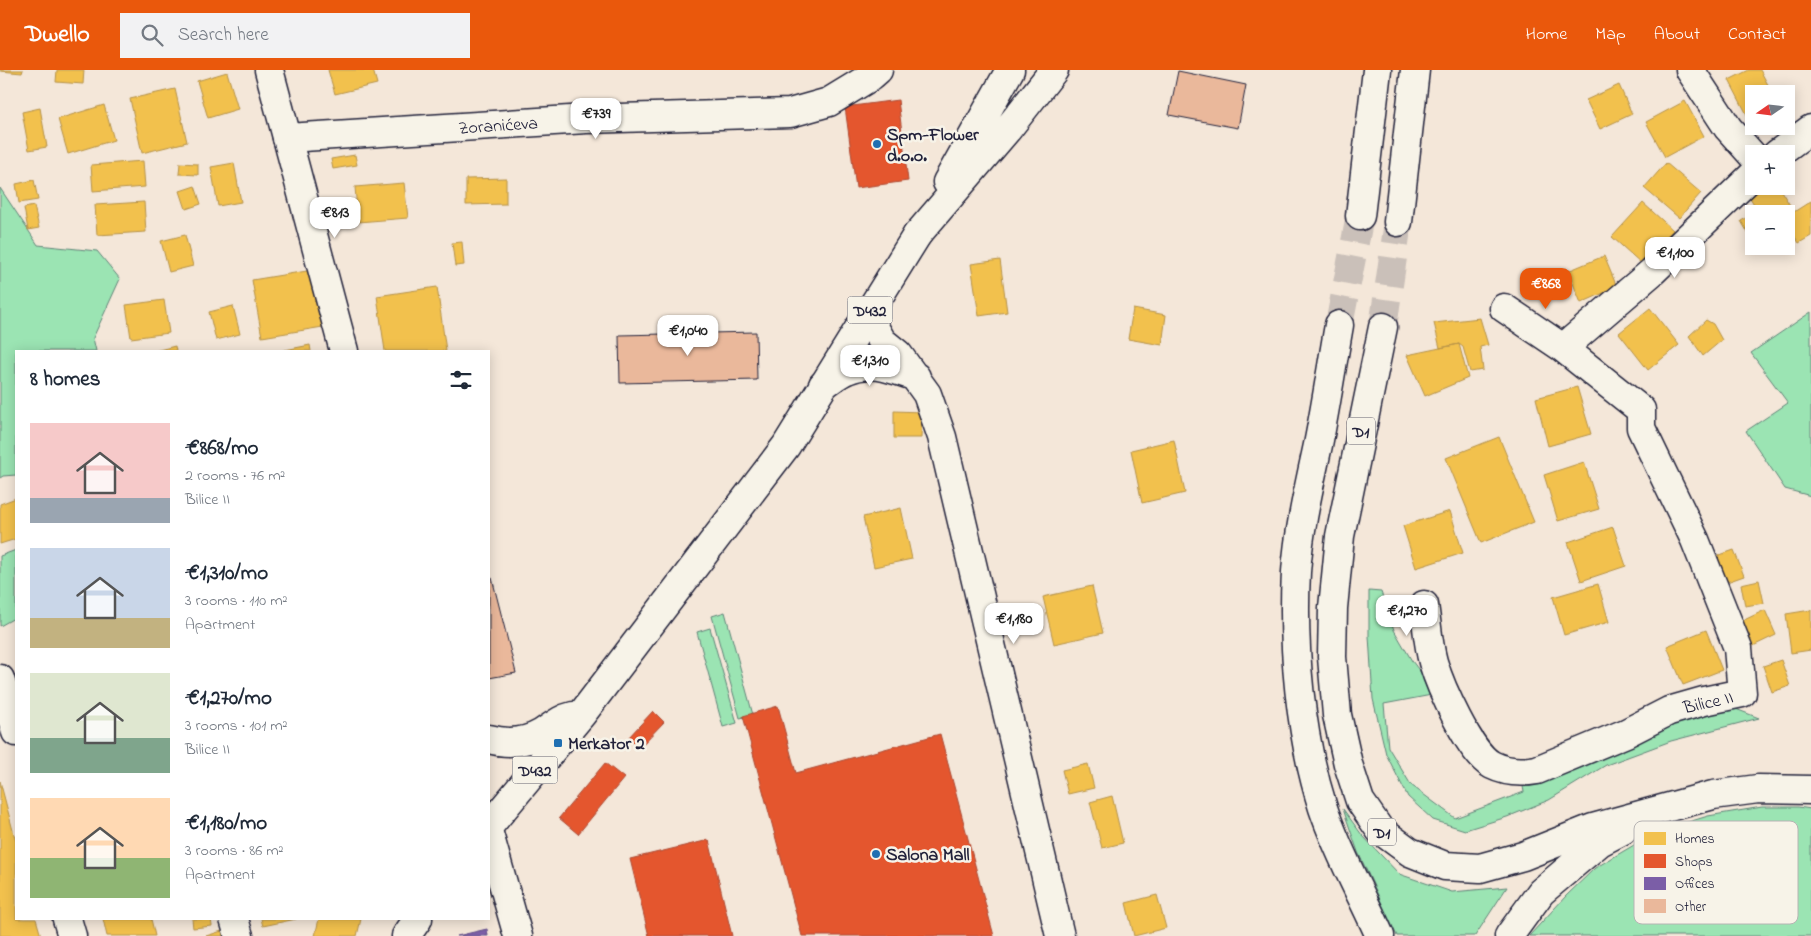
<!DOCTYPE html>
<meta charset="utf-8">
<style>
body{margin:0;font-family:"Indie Flower",sans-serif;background:#f2f2f3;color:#1f2937;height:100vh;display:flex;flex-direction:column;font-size:19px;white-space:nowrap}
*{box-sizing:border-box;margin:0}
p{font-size:16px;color:#747a83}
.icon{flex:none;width:28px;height:28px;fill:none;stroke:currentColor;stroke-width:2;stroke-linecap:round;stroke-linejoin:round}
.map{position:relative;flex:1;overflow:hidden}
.drawer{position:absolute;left:15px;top:280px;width:475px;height:570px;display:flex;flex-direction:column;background:#fff;border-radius:0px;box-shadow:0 2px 12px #0003}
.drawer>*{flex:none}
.needle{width:32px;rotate:256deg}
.tools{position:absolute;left:1745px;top:15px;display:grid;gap:10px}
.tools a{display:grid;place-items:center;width:50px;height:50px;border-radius:0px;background:#fff;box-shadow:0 2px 12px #0003;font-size:25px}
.price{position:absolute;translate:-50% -42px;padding:0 11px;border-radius:10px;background:#fff;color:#222;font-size:16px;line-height:32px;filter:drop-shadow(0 1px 2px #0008)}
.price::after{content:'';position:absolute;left:50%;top:30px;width:15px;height:11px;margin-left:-8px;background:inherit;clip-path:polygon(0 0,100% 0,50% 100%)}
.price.on{background:#ea580c;color:#fff}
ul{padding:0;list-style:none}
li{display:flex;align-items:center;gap:15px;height:125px;padding:0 15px}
li span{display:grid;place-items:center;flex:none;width:140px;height:100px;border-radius:0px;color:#555}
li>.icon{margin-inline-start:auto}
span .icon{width:60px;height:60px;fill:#fffc;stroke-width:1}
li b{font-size:21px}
h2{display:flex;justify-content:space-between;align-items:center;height:60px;padding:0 15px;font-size:21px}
header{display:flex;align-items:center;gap:30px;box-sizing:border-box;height:70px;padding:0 25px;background:#ea580c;color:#fff}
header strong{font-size:24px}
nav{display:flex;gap:28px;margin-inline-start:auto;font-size:18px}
.search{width:350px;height:45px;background:#f2f2f3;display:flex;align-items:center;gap:12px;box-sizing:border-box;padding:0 18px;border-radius:0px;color:#747a83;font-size:19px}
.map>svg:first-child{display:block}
.green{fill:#9be4b3;stroke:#5e8377}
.homes{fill:#f2c14e;stroke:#b49148}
.shops{fill:#e4572e;stroke:#aa4732}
.offices{fill:#7b5ea7;stroke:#604c87}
.building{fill:#eab89b;stroke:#22223b}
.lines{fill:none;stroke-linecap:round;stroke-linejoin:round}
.highway-tunnel{stroke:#cac0b9;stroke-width:28;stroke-dasharray:28 14;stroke-linecap:butt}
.minor-casing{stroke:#22223b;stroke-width:31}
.major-casing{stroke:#22223b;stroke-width:31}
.highway-casing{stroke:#22223b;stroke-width:31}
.minor{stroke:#f7f3e8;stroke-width:28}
.major{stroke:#f7f3e8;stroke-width:28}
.highway{stroke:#f7f3e8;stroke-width:28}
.poi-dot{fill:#1f6fb2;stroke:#f7f3e8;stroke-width:2}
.labels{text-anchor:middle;stroke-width:5;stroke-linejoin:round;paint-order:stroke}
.shield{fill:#f7f3e8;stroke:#62616f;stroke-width:1}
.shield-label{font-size:16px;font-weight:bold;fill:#22223b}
.street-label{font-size:18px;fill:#22223b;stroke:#f7f3e8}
.poi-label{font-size:18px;font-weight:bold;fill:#22223b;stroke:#f7f3e8;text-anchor:start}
.key{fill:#f7f3e8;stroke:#b7b4b4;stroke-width:1}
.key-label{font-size:14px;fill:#22223b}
</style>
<header>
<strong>Dwello</strong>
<div class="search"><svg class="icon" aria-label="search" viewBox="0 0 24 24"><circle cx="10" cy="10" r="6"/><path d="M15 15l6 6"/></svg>Search here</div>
<nav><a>Home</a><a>Map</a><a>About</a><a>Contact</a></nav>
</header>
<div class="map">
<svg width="1811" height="866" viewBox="0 0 1811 866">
<rect width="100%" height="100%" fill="#f4e7d9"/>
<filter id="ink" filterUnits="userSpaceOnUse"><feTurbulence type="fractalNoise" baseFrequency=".02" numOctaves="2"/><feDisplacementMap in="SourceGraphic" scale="10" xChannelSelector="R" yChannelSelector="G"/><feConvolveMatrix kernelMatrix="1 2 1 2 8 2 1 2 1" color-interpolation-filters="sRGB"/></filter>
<g filter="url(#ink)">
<path class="green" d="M0 118 38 175 97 181 120 209 93 268 96 281H16V405L3 406 0 408Z
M1811 242V426L1785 419 1746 361 1788 333 1751 283Z
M16 480V547L0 556V486Z
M1369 521 1381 522 1394 560 1412 591 1437 624 1384 634 1388 677 1411 715 1455 748 1524 722 1522 711 1659 655 1728 636 1759 648 1671 671 1606 695 1549 730 1507 747 1465 760 1433 750 1408 727 1386 684 1373 629 1369 566Z
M725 542 753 645 740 648 712 546Z
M710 558 737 653 723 657 697 562Z
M1762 737H1798L1811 739V866H1529L1566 826 1595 798 1634 775 1669 758 1708 746Z
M1343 739 1362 765 1399 804 1452 822 1507 817 1475 866H1397L1358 782Z"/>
<path class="homes" d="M0 0H23L22 3 0 1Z
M57 0H84L83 14 56 12Z
M328 0H373L377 14 335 24Z
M1749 0H1760L1773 24H1754V56H1756L1754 58 1729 10Z
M227 2 238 39 208 48 197 11Z
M1619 15 1632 44 1600 59 1586 30Z
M175 19 187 72 142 83 130 29Z
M1685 31 1704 66 1665 87 1646 52Z
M104 35 114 70 68 84 58 49Z
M40 38 47 77 29 80 22 42Z
M355 85 357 95 333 99 331 89Z
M143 91 145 117 93 121 91 95Z
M180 93 198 94V105L179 104Z
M234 93 241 132 218 136 211 97Z
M1666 93 1701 123 1679 148 1644 118Z
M506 108V134L466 135V109Z
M34 110 38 130 19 133 16 114Z
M404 113 408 148 358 152 355 117Z
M195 116 201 134 186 139 180 121Z
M1764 116H1778L1793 140 1786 144H1754V173L1741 151 1758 141 1749 126Z
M1811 131V166L1799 173 1786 153V147Z
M144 132 146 162 97 165 95 135Z
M1643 133 1673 160 1642 194 1612 167Z
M34 136 39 158 28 160 24 138Z
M185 165 193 196 169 202 161 171Z
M462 172 464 195 455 196 452 173Z
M1604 186 1617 217 1581 233 1568 201Z
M1000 190 1007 242 979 246 971 194Z
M313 200 323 257 262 267 252 210Z
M437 217 446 281H385L377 226Z
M164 230 169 263 131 268 126 235Z
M233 236 240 264 216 270 209 242Z
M1650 238 1679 275 1648 300 1619 263Z
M1133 239 1166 245 1162 275 1128 269Z
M1480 248 1488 275 1480 277 1483 300 1470 302 1463 277 1459 274 1440 278 1434 253Z
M1706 250 1713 254 1722 270 1703 286 1689 266Z
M1459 274 1468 308 1425 326 1407 285Z
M310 275 311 281H280Z
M175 276 176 281H155Z
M1577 317 1591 364 1548 376 1536 328Z
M894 341 922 342 921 368H894Z
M1499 367 1534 452 1481 473 1446 388Z
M1174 370 1185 423 1142 433 1131 380Z
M1584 392 1599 439 1558 451 1544 405Z
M16 428V469L0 474V434Z
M901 438 912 489 874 497 863 447Z
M1450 441 1463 483 1416 498 1403 456Z
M1613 457 1626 496 1581 511 1568 472Z
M1734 480 1744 506 1724 513 1714 487Z
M1759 510 1764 533 1745 536 1741 514Z
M1598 514 1609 552 1564 565 1553 527Z
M1092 516 1103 563 1054 574 1043 527Z
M1765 540 1776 565 1751 577 1740 552Z
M1811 540V580L1791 583 1786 544Z
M1706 560 1722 600 1683 615 1667 576Z
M1781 590 1790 616 1772 622 1763 596Z
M1088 694 1094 718 1068 724 1062 700Z
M0 711 16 772V849H36L41 866H0Z
M1112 726 1123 773 1102 778 1090 732Z
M1157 825 1166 858 1134 866 1126 833Z
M103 849H151L155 866H107Z
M192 849H211L212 856 193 858Z
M261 849H296L263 856Z
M319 849H361L357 866H315Z
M225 860 227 866H206Z"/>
<path class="shops" d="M898 30 908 111 856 118 845 37Z
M778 636 796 703 940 664 994 866H802L743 646Z
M653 641 664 652 639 678 628 668Z
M605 693 624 708 578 764 559 748Z
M709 770 732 866H649L630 789Z"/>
<path class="offices" d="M487 859 488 866H457Z"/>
<path class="building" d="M1178 1 1246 15 1238 58 1169 45Z
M756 262 757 310 620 313 619 265Z
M492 508 516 603 489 608V509Z"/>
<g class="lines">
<path class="highway-tunnel" d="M1339 255 1360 146
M1383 257 1398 152"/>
<defs>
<path id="minor" d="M1690 0 1728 58 1754 87
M287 68 586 49 790 43 829 32 870 7 878 0
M1777 84 1811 59
M872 237 873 255 882 271 898 284 927 324 942 367 1060 866
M1563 278 1652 202 1754 104
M823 315C831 310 839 303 847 300 871 289 893 299 916 307
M1424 535C1427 554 1428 574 1433 592 1440 616 1470 684 1492 695 1506 702 1521 703 1537 700L1626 663 1669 641 1704 631 1742 623 1738 578 1695 470 1641 358V340L1563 278 1504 238
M0 609 16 662
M67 849 72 866
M234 849 239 866
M406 866 418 849"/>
<path id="major" d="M269 0 344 281
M489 669C507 674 525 673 542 663 553 656 560 649 573 646
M489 756 582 644 786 376 917 165
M489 764 518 866"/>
<path id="highway" d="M947 112 1010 0
M1360 146 1377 0
M1398 152 1415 0
M917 165 1007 60 1054 0
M1339 255C1332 295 1326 335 1318 375 1309 417 1299 459 1296 502 1292 577 1300 666 1323 738 1338 783 1361 823 1380 866
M1383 257 1340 466 1333 538 1332 587 1337 645 1348 694 1360 731 1380 760 1410 782 1445 796 1480 798 1523 786 1593 758 1713 725 1758 719 1811 720
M1509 866 1541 822 1600 772 1623 760"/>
</defs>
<use href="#minor" class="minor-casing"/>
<use href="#major" class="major-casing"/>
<use href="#highway" class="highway-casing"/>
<use href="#minor" class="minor"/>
<use href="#major" class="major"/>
<use href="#highway" class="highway"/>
</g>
</g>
<g class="poi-dot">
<circle cx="877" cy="74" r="5"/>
<rect x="553" y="668" width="10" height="10" rx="2.5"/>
<circle cx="876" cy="784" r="5"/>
</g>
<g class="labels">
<g class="shield">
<rect x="847.5" y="226.5" width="45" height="27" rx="4"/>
<rect x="1347" y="347.5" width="28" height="27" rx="4"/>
<rect x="512.5" y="686.5" width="45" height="27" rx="4"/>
<rect x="1368" y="748.5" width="28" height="27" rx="4"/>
</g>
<g class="shield-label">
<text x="870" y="246">D432</text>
<text x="1361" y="367">D1</text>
<text x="535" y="706">D432</text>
<text x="1382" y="768">D1</text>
</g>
<g class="street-label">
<text transform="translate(498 55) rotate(-4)" y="6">Zoranićeva</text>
<text transform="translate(1708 632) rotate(-13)" y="6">Bilice II</text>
</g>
<g class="poi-label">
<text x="887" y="70">Spm-Flower<tspan x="887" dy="21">d.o.o.</tspan></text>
<text x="568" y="679">Merkator 2</text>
<text x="886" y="790">Salona Mall</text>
</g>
</g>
<rect x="1634" y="751" width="164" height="103" rx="8" class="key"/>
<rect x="1644" y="762" width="22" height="13" fill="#f2c14e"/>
<rect x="1644" y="784" width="22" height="14" fill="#e4572e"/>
<rect x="1644" y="807" width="22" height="13" fill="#7b5ea7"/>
<rect x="1644" y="829" width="22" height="14" fill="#eab89b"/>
<g class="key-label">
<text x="1675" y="773">Homes</text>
<text x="1675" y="796">Shops</text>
<text x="1675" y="818">Offices</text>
<text x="1675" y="841">Other</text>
</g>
</svg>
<div class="tools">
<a><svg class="needle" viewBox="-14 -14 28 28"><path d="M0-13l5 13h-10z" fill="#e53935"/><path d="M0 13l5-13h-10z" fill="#747a83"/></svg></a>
<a>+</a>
<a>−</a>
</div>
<b class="price" style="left:596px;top:70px">€739</b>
<b class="price" style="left:335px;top:169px">€813</b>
<b class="price" style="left:1675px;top:209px">€1,100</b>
<b class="price on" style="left:1546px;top:240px">€868</b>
<b class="price" style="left:688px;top:287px">€1,040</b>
<b class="price" style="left:870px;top:317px">€1,310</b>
<b class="price" style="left:1407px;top:567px">€1,270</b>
<b class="price" style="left:1014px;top:575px">€1,180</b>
<section class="drawer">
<h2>8 homes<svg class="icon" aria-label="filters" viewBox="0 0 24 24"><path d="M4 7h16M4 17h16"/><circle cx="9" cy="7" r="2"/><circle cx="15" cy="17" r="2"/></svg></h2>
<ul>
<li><span style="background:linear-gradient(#f6c9c9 75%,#9aa5b1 0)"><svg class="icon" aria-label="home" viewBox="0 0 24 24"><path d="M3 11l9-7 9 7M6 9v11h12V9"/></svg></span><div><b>€868/mo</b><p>2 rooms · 76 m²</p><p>Bilice II</p></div></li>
<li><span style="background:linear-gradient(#c9d6e8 70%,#c2b280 0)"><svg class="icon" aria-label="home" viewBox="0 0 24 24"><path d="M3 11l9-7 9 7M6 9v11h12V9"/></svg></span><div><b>€1,310/mo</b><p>3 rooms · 110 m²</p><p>Apartment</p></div></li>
<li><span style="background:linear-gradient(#dfe7d0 65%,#7fa58c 0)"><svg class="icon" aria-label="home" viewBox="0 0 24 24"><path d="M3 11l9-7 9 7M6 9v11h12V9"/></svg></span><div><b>€1,270/mo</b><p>3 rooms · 101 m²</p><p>Bilice II</p></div></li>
<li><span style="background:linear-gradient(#ffd9b3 60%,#8fb573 0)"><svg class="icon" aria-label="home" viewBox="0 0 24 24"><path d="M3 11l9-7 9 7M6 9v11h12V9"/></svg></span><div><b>€1,180/mo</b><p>3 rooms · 86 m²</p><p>Apartment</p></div></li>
</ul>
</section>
</div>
